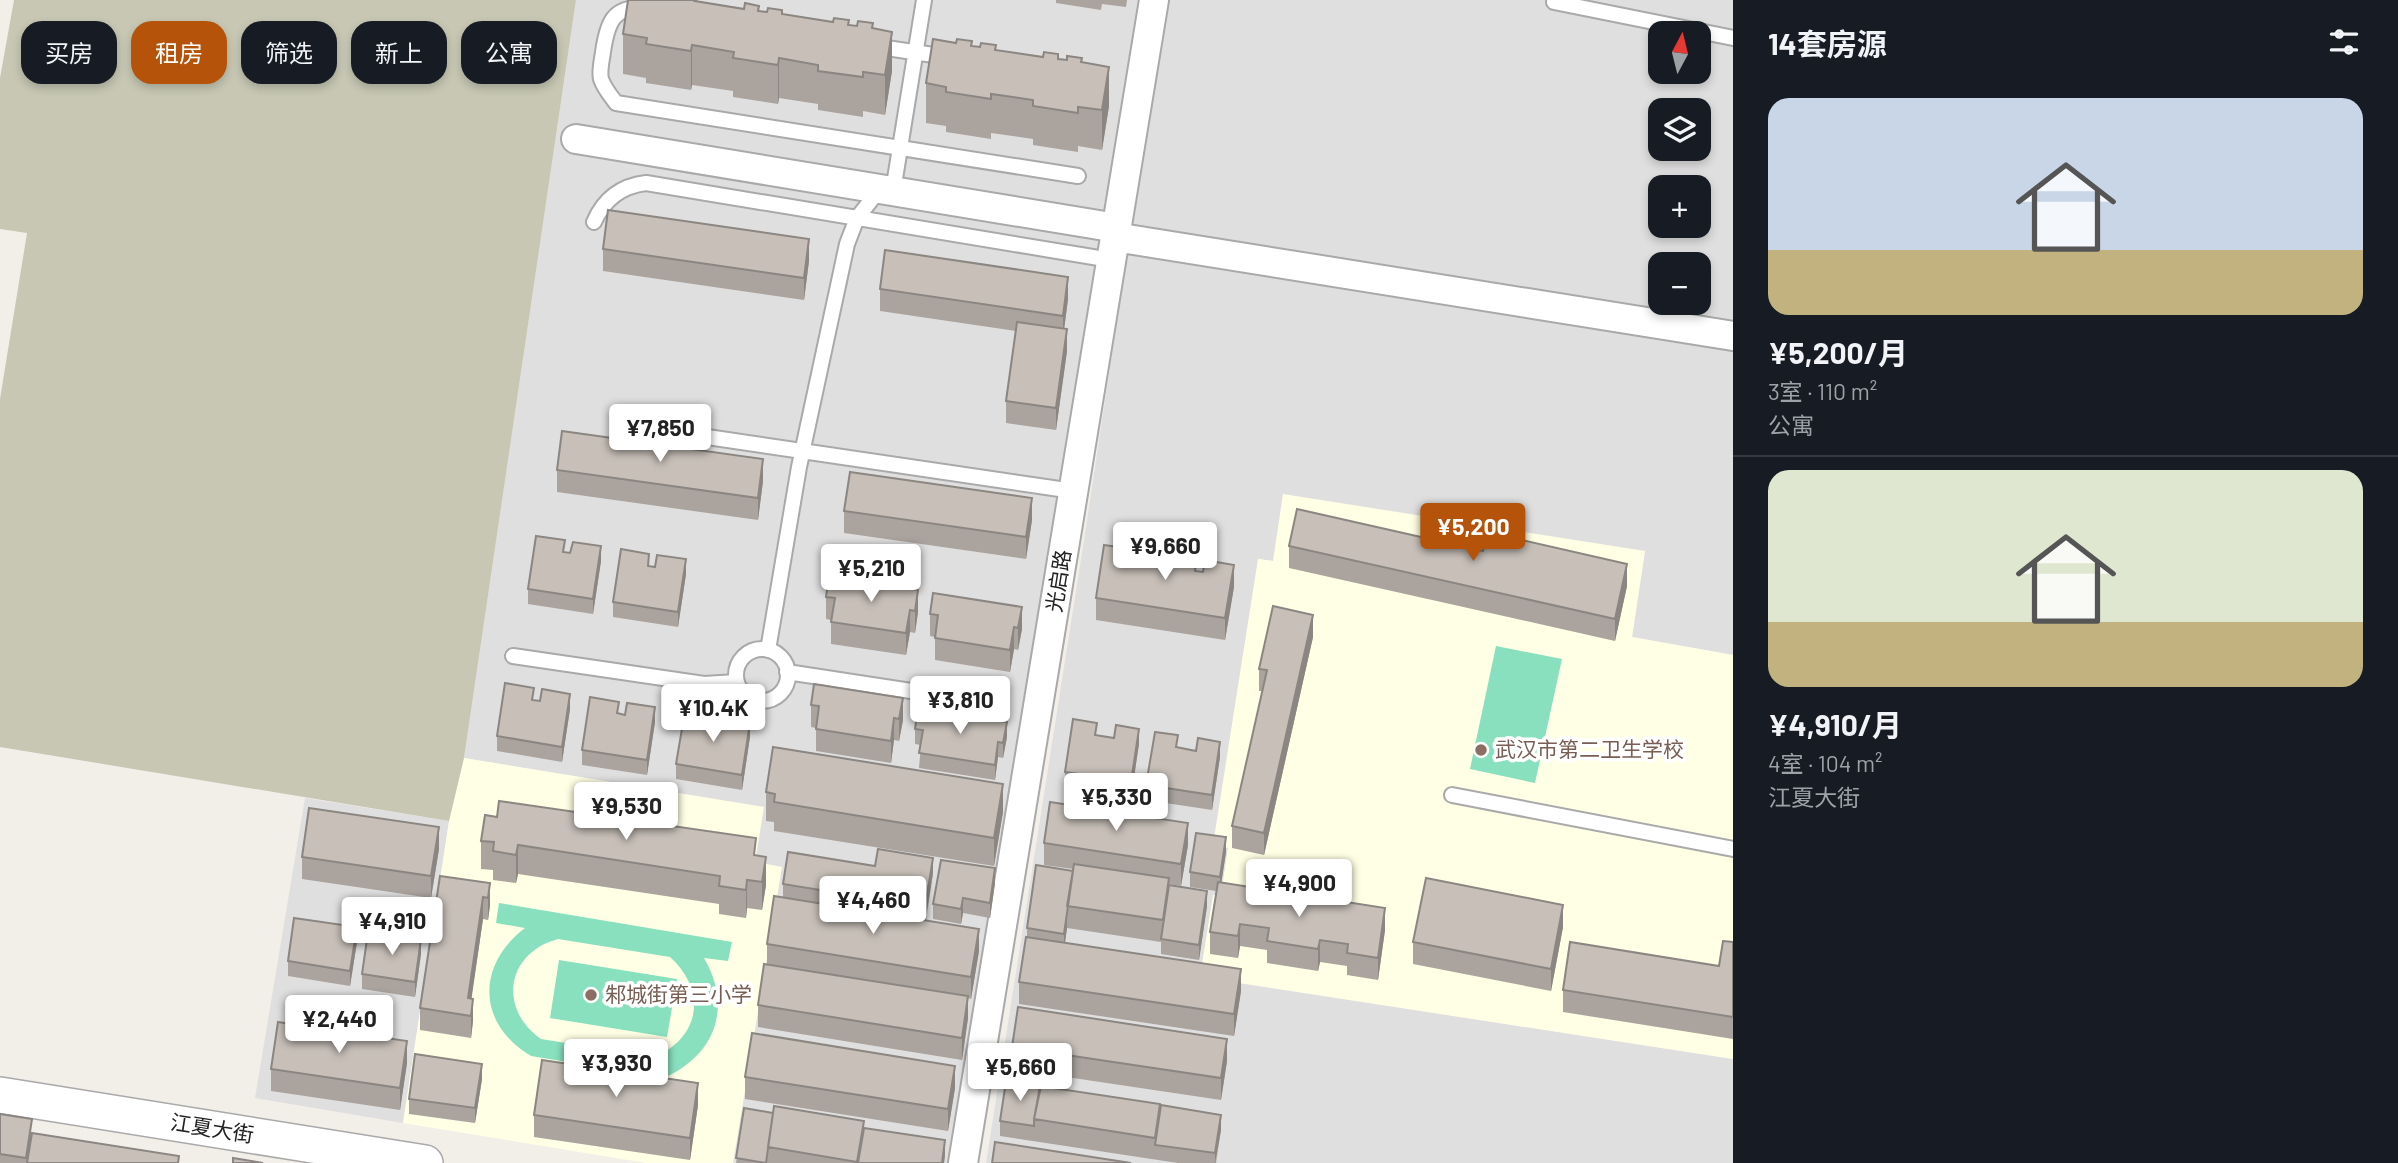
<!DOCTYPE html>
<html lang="zh">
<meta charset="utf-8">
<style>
body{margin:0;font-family:Barlow,"Noto Sans SC",sans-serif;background:#20242c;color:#f1f3f6;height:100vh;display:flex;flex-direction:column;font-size:26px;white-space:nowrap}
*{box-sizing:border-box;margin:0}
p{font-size:23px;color:#9ea1a6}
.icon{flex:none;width:38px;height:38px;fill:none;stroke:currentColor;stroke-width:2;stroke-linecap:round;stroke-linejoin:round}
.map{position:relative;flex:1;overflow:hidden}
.details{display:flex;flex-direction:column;background:#171b24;width:665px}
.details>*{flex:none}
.banner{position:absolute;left:21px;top:21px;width:665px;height:63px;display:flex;gap:14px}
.needle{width:46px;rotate:7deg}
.tools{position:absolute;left:1648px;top:21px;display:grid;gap:14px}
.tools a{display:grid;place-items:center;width:63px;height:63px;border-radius:14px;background:#171b24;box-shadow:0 4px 10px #0003;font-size:35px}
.price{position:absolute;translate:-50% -60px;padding:0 16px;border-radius:7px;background:#fff;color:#222;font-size:23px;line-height:46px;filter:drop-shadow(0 2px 4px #0008)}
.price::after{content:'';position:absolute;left:50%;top:42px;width:21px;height:16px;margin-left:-10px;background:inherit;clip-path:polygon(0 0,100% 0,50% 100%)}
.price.active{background:#b45309;color:#fff}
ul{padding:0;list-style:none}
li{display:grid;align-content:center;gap:14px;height:371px;padding:0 35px}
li+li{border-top:2px solid #363941}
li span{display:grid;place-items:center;height:217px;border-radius:21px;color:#555}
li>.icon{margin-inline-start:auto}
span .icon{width:126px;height:126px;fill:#fffc;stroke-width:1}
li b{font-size:30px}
h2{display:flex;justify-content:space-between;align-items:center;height:84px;padding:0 35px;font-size:30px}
.chip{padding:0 24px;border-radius:21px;background:#171b24;box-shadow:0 4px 10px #0003;font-size:24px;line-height:63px}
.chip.active{background:#b45309;color:#fff}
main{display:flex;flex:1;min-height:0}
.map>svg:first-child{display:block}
.residential{fill:#e0dfdf;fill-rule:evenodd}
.education{fill:#ffffe5}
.construction{fill:#c7c7b4}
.pitch{fill:#88e0be;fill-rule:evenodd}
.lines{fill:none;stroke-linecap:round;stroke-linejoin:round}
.service-casing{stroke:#a9a9a9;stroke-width:18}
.minor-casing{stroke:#a9a9a9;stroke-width:32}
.tertiary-casing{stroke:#a9a9a9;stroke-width:38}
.service{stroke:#fff;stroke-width:14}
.minor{stroke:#fff;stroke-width:28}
.tertiary{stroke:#fff;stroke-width:35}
.wall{fill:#aba49e}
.shaded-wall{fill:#8b8681}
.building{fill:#c7bfb8;stroke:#8b8681;stroke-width:2}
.education-dot{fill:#8d6e63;stroke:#fff;stroke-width:2.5}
.labels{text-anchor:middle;stroke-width:7;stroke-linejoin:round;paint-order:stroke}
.street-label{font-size:21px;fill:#222;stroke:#fff}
.education-label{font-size:21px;fill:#785e54;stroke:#fff;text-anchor:start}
</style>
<main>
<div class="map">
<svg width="1733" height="1163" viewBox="0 0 1733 1163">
<rect width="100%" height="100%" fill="#f2efe9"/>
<path class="residential" d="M576 0H1138L951 1163H733L781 867 754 862 763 807 464 758Z
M1165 0H1733V655L1632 637 1645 551 1273 561 1259 559 1214 845 1228 847 1221 896 1214 895 1200 977 1733 1059V1163H986L1084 540ZM1661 33H1699V72H1661ZM1661 110H1699V149H1661ZM1661 187H1699V226H1661ZM1661 264H1699V303H1661Z
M305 798 449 821 403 1123 255 1098Z"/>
<path class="education" d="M1283 494 1645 551 1632 637 1733 655V1059L1200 977 1213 895H1221L1228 848 1213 845 1258 559 1273 561Z
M464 758 764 807 755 862 782 867 733 1163H646L403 1123 449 821Z"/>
<path class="construction" d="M14 0H576L464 758 449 821 0 747V399L27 233 0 229V78Z"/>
<path class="pitch" d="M1496 646 1562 659 1535 783 1470 769Z
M499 903 732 942 728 961 704 958C733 1008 715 1055 664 1078L531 1056C477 1024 476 965 525 928L496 923ZM558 939 670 957C707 990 701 1038 654 1057L541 1039C498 1009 506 953 558 939Z
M559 960 677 979 667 1037 550 1018Z"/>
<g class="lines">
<defs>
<path id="service" d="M1554 2 1733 38
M646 9C613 4 607 24 603 52 602 60 599 71 601 79 604 88 610 95 616 103L1078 176
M873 46 947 57
M893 191 924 0
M594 222C604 199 621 186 646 183L1111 260
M660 430 1073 491
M736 675a26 26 0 1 1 52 0a26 26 0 1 1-52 0Z
M768 650 799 467 847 244 857 218 880 189
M513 656 704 684 737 682
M787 672 996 704
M1452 795 1733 849"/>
<path id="minor" d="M576 139 1117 228
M1115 237 1733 336
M963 1163 1154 0"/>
<path id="tertiary" d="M0 1095 425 1163"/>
</defs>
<use href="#service" class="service-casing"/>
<use href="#minor" class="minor-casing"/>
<use href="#tertiary" class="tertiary-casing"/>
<use href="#service" class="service"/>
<use href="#minor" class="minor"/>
<use href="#tertiary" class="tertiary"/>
</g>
<path class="wall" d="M1056 0H1127L1126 7 1102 4 1101 10 1056 3Z
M696 1 873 28 892 71 885 115 863 111V117L818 110V104L779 98 778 104 733 97V91L692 85 691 90 646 83V78L623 74V34Z
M972 46 1082 63 1109 106 1102 150 1078 146V152L1033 145V139L991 133V139L946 132V126L926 123V83Z
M603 249 809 261 804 300 603 271Z
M880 289 1068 299 1064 329 1067 351 1056 430 1006 423V401L1016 331 880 311Z
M557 470 763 481 758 520 557 492Z
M844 511 1032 520 1026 559 844 533Z
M1289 546 1627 586 1615 641 1289 568Z
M565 553 601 561 593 614 528 604V589Z
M1133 562 1203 572 1234 587 1225 640 1096 620V598Z
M649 566 686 574 678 627 613 617V602Z
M829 576 918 612 915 633 910 632 906 655 831 644V620L826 619V597Z
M1022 607V629L1018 650 1014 649 1010 672 935 660V637L930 636V614Z
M1313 637 1264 855 1232 848V826L1263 691H1259V669Z
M814 684 903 720 899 741 894 740 891 763 816 751V728L811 727V705Z
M534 700 570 709 562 762 497 751V736Z
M619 714 655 722 647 775 582 765V750Z
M713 728 750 737 742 790 676 779V764Z
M915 729 1007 737 1003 758 998 757 995 780 919 768 921 745 915 744Z
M1097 735 1114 738 1139 744 1131 797 1065 787V772Z
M1178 748 1220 757 1212 810 1146 800V785Z
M766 792 1003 812 994 866 774 831V822L766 821Z
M481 841 756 855 766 885 762 910 747 908 746 918 719 914V904L518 874 516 883 493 880V870L481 869Z
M1044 843 1188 845 1181 886 1169 884V886L1207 906 1199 960 1161 954V942L1067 928 1065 943 1241 991 1234 1036 1019 1004V982L1027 937V928L1073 871V869L1044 865Z
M439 849 431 898 302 879V857Z
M1226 852 1221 883 1385 930 1378 980 1347 975V966L1320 962 1318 971 1267 963V950L1240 946 1238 958 1210 954V932L1216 891 1190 887V872Z
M875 866 933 873 926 921 979 951 971 999 968 998V1018L962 1060 758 1027V1005L767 964V944L783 898V884Z
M490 883V905L488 920 483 919 471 999 473 1021 471 1038 420 1030V1008Z
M995 883 990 918 963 913 961 924 933 919V904Z
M1563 927 1551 991 1413 964V942Z
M357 942 350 986 288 976V961Z
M1733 942V1039L1563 1012V990L1719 966Z
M421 954 415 997 362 989V974Z
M1012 1047 1227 1061 1221 1100 1012 1069Z
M407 1063 400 1110 271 1091V1069Z
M745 1077 955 1088 948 1131 745 1099Z
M482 1079 475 1123 409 1114V1099Z
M698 1105 690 1160 534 1137V1115Z
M744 1108 864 1128 945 1155 944 1163H736Z
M1160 1110 1221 1130 1216 1163H1178L1000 1136V1121Z
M0 1114 32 1133 179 1163H0Z"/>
<path class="shaded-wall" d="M892 32V71L885 115V75Z
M692 45V85L691 90V51Z
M779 58V98L778 104V65Z
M1109 67V106L1102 150V110Z
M809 239V261L804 300V278Z
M1068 277V299L1063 338V316Z
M1067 329V351L1056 430V408Z
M763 459V481L758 520V498Z
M1032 498V520L1026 559V537Z
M601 546V561L593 614V599Z
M686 559V574L678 627V612Z
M1627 564V586L1615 641V619Z
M1234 565V587L1225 640V618Z
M918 590V612L915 633V611Z
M1022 607V629L1018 650V628Z
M910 610V632L906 655V633Z
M1313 615V637L1264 855V833Z
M1014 627V649L1010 672V650Z
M570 694V709L562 762V747Z
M903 698V720L899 741V719Z
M655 707V722L647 775V760Z
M894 718V740L891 763V741Z
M750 722V737L742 790V775Z
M1007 722V737L1003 758V743Z
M1139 729V744L1131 797V782Z
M998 742V757L995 780V765Z
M1220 742V757L1212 810V795Z
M1003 784V812L994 866V838Z
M1188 823V845L1181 886V864Z
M439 827V849L431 898V876Z
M1226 837V852L1220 892V877Z
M518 845V874L516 883V855Z
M766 857V885L762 910V882Z
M933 858V873L925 922V907Z
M995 868V883L990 918V903Z
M747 880V908L746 918V890Z
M490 883V905L488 920V898Z
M1207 891V906L1199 960V945Z
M483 897V919L469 1016 468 998Z
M963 898V913L961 924V909Z
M1563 905V927L1551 991V969Z
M1385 908V930L1378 980V958Z
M1067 914V928L1064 949V934Z
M1240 924V946L1238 958V936Z
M357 927V942L350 986V971Z
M979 929V951L971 999V977Z
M421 939V954L415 997V982Z
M1320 940V962L1318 971V949Z
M1241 969V991L1234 1036V1014Z
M968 996V1018L962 1060V1038Z
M473 999V1021L471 1038V1016Z
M1227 1039V1061L1221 1100V1078Z
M407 1041V1063L400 1110V1088Z
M482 1064V1079L475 1123V1108Z
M955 1066V1088L948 1131V1109Z
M698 1083V1105L690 1160V1138Z
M1221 1115V1130L1215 1163V1153Z
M945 1140V1155L944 1163H942Z"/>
<path class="building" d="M628 0H696L695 1 744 9 745 3 759 6 758 11 767 12 768 8 782 10V14L833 22 834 18 849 20 848 25 857 26 858 21 873 23 872 28 892 32 885 75 863 72V77L818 71V65L779 58 778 65 733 58 734 52 692 45 691 51 646 44 647 38 623 34Z
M933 39 956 43 957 39 972 41 971 46 980 47 981 43 996 45 995 50 1043 57 1044 52 1058 54V59L1067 60V56L1082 58 1081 62 1109 67 1102 110 1078 107V113L1033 106V100L991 94V99L946 92V87L926 83Z
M608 210 809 239 804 278 603 249Z
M885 250 1068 277 1063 316 880 289Z
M1017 322 1067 329 1056 408 1006 401Z
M562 431 763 459 758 498 557 470Z
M850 472 1032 498 1026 537 844 511Z
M1297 509 1483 551 1487 532 1627 564 1615 619 1289 546Z
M536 536 565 540 563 552 570 553 573 542 601 546 593 599 528 589Z
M1104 545 1133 549 1131 562 1139 563 1141 551 1197 559 1195 571 1203 572 1205 560 1234 565 1225 618 1096 598Z
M621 549 649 554 648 566 655 567 657 555 686 559 678 612 613 602Z
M829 576 918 590 915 611 910 610 906 633 831 622 835 598 826 597Z
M933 593 1022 607 1018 628 1014 627 1010 650 935 638 938 615 930 614Z
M1273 606 1313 615 1264 833 1232 826 1267 670 1259 669Z
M505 683 534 688 532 700 540 701 542 689 570 694 562 747 497 736Z
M814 684 903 698 899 719 894 718 891 741 816 729 819 706 811 705Z
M590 697 619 702 617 713 625 715 627 703 655 707 647 760 582 750Z
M918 708 1007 722 1003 743 998 742 995 765 919 753 923 730 915 729Z
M685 711 713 716 711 728 719 729 721 717 750 722 742 775 676 764Z
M1073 719 1097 723 1095 735 1114 738 1116 725 1139 729 1131 782 1065 772Z
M1155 732 1178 735 1176 747 1196 751 1198 738 1220 742 1212 795 1146 785Z
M773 747 1003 784 994 838 774 802 775 794 766 792Z
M499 801 756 838 754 855 766 857 762 882 747 880 746 890 719 886 720 876 518 845 516 855 493 851 494 842 481 841 485 815 497 817Z
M1050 802 1188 823 1181 864 1044 843Z
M309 808 439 827 431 876 302 857Z
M1196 833 1226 837 1220 877 1190 872Z
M878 849 933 858 925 907 783 884 788 852 875 866Z
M941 860 995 868 990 903 963 898 961 909 933 904Z
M1074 864 1169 878 1163 920 1067 906Z
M1036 865 1073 871 1064 934 1027 928Z
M440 876 490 883 488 898 483 897 468 998 473 999 471 1016 420 1008Z
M1426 878 1563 905 1551 969 1413 942Z
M1218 882 1385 908 1378 958 1347 953 1348 944 1320 940 1318 949 1267 941 1269 928 1240 924 1238 936 1210 932Z
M1169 885 1207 891 1199 945 1161 939Z
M774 896 979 929 971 977 767 944Z
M294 918 357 927 350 971 288 961Z
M368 932 421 939 415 982 362 974Z
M1026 937 1241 969 1234 1014 1019 982Z
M1723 941 1733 942V1017L1563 990 1570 942 1719 966Z
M764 964 968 996 962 1038 758 1005Z
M1018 1007 1227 1039 1221 1078 1012 1047Z
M278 1022 407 1041 400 1088 271 1069Z
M752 1033 955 1066 948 1109 745 1077Z
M415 1054 482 1064 475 1108 409 1099Z
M542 1060 698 1083 690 1138 534 1115Z
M1006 1081 1041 1086 1034 1119V1126L1000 1121Z
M1040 1086 1160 1104 1155 1138 1034 1119Z
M1161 1105 1221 1115 1215 1153 1155 1145Z
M774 1106 864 1121 857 1162 768 1147Z
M744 1108 773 1113 766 1163 736 1158Z
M0 1114 32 1119 26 1158 0 1154Z
M864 1128 945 1140 942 1163H858Z
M32 1133 179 1156 178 1163H27Z
M995 1142 1131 1163H992Z
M233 1158 263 1163H233Z"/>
<g class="education-dot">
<circle cx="1481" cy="750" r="7"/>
<circle cx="591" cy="995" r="7"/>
</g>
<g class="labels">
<g class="street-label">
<text transform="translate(1059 581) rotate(-81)" y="7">光启路</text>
<text transform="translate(212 1129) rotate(9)" y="7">江夏大街</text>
</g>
<g class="education-label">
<text x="1495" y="757">武汉市第二卫生学校</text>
<text x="605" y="1002">邾城街第三小学</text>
</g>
</g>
</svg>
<div class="tools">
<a><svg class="needle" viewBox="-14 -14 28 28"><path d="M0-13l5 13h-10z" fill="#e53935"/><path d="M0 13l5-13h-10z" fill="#9ea1a6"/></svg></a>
<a><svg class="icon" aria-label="layers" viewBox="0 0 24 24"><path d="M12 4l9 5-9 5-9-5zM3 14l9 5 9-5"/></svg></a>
<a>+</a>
<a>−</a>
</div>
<b class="price" style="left:660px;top:464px">¥7,850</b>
<b class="price active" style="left:1473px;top:563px">¥5,200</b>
<b class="price" style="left:1165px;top:582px">¥9,660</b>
<b class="price" style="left:871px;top:604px">¥5,210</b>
<b class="price" style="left:960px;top:736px">¥3,810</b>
<b class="price" style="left:713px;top:744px">¥10.4K</b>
<b class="price" style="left:1116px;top:833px">¥5,330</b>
<b class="price" style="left:626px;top:842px">¥9,530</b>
<b class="price" style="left:1299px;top:919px">¥4,900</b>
<b class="price" style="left:873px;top:936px">¥4,460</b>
<b class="price" style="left:392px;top:957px">¥4,910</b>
<b class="price" style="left:339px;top:1055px">¥2,440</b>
<b class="price" style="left:616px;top:1099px">¥3,930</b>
<b class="price" style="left:1020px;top:1103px">¥5,660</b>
<div class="banner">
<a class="chip">买房</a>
<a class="chip active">租房</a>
<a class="chip">筛选</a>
<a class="chip">新上</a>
<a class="chip">公寓</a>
</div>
</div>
<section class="details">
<h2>14套房源<svg class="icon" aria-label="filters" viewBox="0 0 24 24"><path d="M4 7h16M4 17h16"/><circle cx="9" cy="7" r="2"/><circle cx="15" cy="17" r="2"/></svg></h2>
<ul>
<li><span style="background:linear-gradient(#c9d6e8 70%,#c2b280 0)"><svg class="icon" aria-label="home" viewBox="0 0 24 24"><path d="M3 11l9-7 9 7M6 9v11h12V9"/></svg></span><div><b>¥5,200/月</b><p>3室 · 110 m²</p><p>公寓</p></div></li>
<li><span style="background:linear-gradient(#dfe7d0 70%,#c2b280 0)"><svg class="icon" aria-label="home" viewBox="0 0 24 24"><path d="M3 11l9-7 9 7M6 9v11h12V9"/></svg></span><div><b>¥4,910/月</b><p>4室 · 104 m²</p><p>江夏大街</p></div></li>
</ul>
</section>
</main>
